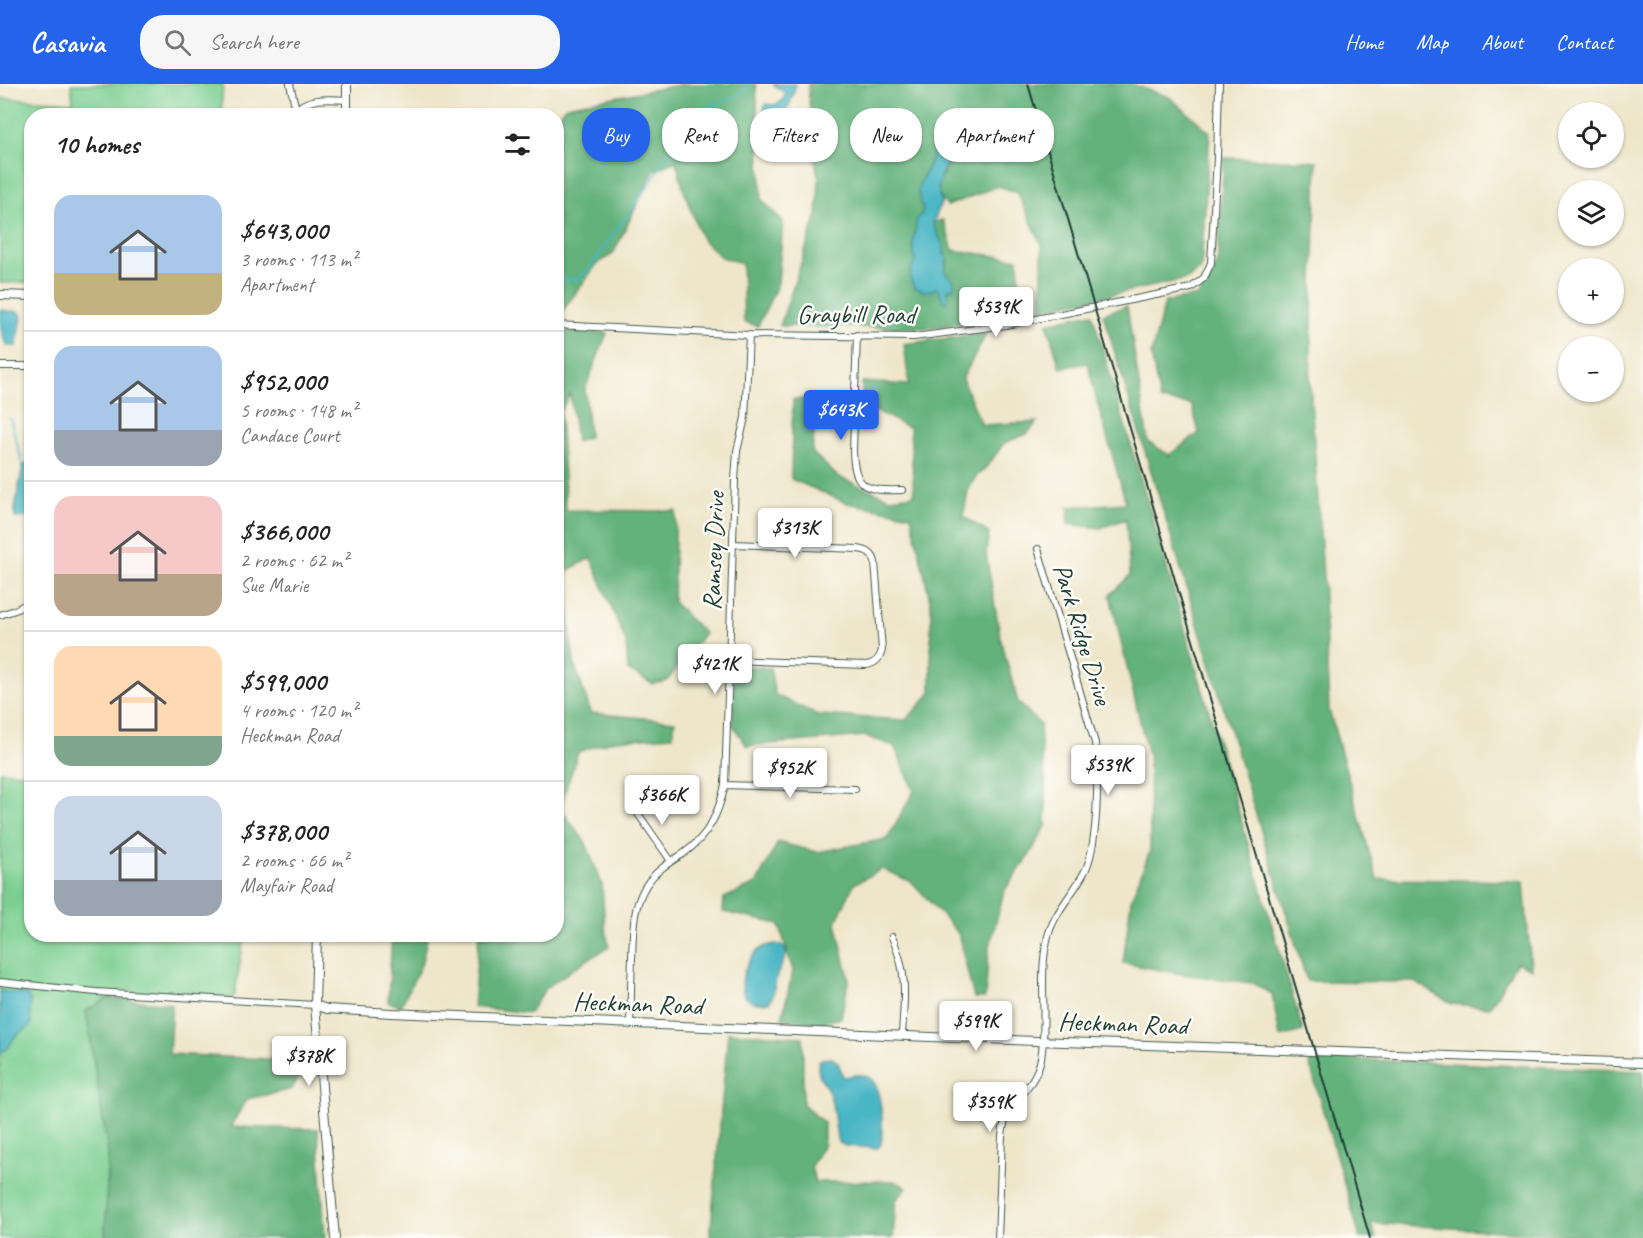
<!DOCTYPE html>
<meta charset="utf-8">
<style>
body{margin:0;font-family:Caveat,sans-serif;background:#f6f6f6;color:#222;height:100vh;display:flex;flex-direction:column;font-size:22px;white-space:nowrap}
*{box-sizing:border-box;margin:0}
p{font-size:20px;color:#767676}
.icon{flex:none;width:33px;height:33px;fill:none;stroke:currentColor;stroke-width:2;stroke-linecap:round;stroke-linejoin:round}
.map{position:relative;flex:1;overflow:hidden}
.drawer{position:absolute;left:24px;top:24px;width:540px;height:834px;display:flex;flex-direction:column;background:#fff;border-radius:24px;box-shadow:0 2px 4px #0004}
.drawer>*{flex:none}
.banner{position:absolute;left:582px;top:24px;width:570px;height:54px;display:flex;gap:12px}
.fabs{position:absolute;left:1558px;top:18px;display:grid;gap:12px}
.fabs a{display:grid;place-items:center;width:66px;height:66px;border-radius:50%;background:#fff;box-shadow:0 2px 4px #0004;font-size:30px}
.price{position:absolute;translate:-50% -51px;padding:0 14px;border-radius:6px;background:#fff;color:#222;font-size:20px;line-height:39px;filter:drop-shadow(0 2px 3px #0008)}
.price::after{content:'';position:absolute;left:50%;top:36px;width:18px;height:14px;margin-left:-9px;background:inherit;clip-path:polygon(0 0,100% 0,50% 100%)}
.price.current{background:#2563eb;color:#fff}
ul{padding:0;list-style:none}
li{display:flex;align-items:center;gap:18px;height:150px;padding:0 30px}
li+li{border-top:2px solid #e0e0e0}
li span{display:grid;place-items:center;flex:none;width:168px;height:120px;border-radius:18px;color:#555}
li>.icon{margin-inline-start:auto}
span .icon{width:72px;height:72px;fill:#fffc;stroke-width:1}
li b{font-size:26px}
h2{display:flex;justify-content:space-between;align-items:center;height:72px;padding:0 30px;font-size:26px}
.chip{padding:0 21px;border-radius:24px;background:#fff;box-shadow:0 2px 4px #0004;font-size:21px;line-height:54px}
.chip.current{background:#2563eb;color:#fff}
header{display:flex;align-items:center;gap:36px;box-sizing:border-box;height:84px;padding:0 30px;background:#2563eb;color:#fff}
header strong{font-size:28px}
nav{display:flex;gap:33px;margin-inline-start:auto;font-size:21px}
.search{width:420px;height:54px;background:#f6f6f6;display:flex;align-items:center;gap:15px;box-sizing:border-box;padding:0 21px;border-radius:24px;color:#767676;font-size:22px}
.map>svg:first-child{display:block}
.green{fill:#7bcf91;stroke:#4d8662;stroke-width:1.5}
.forest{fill:#64b27b;stroke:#427858;stroke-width:1.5}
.water{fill:#49b6c5;stroke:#347a7c;stroke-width:1.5}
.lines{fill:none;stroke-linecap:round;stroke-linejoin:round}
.stream{stroke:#49b6c5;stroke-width:2}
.minor-casing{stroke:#3e564a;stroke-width:8}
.tertiary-casing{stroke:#3e564a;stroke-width:10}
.minor{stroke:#fff;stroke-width:6}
.tertiary{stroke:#fff;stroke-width:8}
.rail{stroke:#1f3d34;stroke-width:2}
.labels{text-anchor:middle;stroke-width:5;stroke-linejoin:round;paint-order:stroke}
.street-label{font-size:26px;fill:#1f3d34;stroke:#fdfcf7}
</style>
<header>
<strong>Casavia</strong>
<div class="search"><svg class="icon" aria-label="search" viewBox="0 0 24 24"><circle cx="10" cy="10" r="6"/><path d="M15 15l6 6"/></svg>Search here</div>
<nav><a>Home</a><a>Map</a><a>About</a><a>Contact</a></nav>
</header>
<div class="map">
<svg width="1643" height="1154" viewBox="0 0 1643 1154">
<rect width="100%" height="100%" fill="#fdfcf7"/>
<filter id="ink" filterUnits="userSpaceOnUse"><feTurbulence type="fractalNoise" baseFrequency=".0167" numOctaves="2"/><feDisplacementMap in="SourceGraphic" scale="12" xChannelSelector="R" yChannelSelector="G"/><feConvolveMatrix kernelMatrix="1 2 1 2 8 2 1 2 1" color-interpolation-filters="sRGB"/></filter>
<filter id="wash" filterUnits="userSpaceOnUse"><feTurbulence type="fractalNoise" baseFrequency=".008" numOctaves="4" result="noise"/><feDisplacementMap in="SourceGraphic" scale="24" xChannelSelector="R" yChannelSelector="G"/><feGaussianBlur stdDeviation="1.35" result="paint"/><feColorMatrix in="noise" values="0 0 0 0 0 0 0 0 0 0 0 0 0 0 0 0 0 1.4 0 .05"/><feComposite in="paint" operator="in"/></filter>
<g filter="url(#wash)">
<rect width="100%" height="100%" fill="#efe6ca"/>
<path class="green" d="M71 0H223L221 31 32 32 31 198 0 199V14L73 18Z
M0 687 31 690 32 850 245 851 234 914 121 907 86 927 108 1069 105 1154H0Z"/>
<path class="forest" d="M684 0H756L762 116 783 138 778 199 758 242 744 238 742 179 721 173 702 155 684 107 676 77 654 86 613 170 597 180 563 226 557 227V35L566 22Z
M808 0H1132L1169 13 1210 48 1201 185 1187 195 1042 225V161L1017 108 998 102 947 122 938 110V99L953 71 932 73 919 101 923 126 913 157 915 177 911 187 925 207 936 204 939 206 943 217 948 212 949 205 945 188 948 177 933 140 934 138 943 136 953 166 1018 175 1021 229 930 244 780 242 817 131 819 96 813 67Z
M1224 74 1317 77 1310 299 1323 491 1329 626 1377 795 1524 797 1531 885 1517 878 1490 923 1452 920 1415 898 1307 897 1103 230 1127 222 1148 358 1169 371 1199 349 1192 321 1160 316 1151 271 1165 218 1198 212 1217 183Z
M1092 229 1303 947 1280 953 1272 910 1253 899 1182 890 1123 879 1131 816 1150 767 1149 675 1110 511 1130 491 1126 435 1100 444 1068 440 1069 423 1126 419 1095 310 1088 279 1060 284 1047 239Z
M557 247 607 249 585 305 589 353 576 358 570 310 560 328 566 426 676 427 673 518 704 549 667 597 652 600 628 586 626 558 591 474 564 488 574 579 591 629 675 637 673 652 614 656 578 668 560 724 586 759 602 801 605 843 609 863 585 877 546 904 529 929 473 923 479 851 556 850Z
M987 249 962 295 982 341 1037 338 1027 350 1004 359 989 380 976 393 969 403 963 432 989 449 986 470 1001 557 1018 618 1040 640 1042 673 1046 704V742L1027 775 1004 807 989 865 985 914H974L958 849 912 798 882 785 854 800 836 838 849 895 841 934 817 940 782 934 793 887 779 840 723 828 724 814 756 800 778 758 817 768 887 755 914 707 894 662 865 652 747 662 732 640 735 582 770 584 775 611 818 631 906 636 931 609V521L911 431 847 419 791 395 793 315 818 316 812 368 838 393 890 414 914 411 910 344 862 320V298L909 301 904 260Z
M392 851H428L421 881 401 922 388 918Z
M108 914 172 920 169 970 307 977 292 1005 247 1015 230 1043 318 1045 325 1154H105L108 1069 86 927Z
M728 948 803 953V1020L824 1039V1060L811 1082 815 1098 893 1097 907 1103 896 1116 893 1154H710Z
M1324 974 1643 987V1154H1613L1371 1139 1376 1154H1360L1309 978Z"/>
<path class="water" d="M774 0H796C792 16 785 44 764 25V23L767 20C776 23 785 18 785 8L774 2Z
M941 65 953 69V72C942 84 933 102 942 117L933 140 944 163V170L947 173 945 188 954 197V204L948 205 947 219 943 217 939 206 936 204 931 207H925L915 204 910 194 911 187 915 177 913 158 917 134 921 131 923 126 918 108 919 101 931 77 932 69 934 67Z
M0 226 20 228 22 234 16 262H8C0 252 0 239 0 226Z
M27 380 31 383V429L28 433 15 434V424L22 386V381Z
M776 860 784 863 786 867V872L777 891 772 914 769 918C729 927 740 876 762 864 766 861 771 861 776 860Z
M0 907C9 908 18 908 27 911L30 916 31 940 28 944 15 952 9 963 0 969Z
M831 974C839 976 841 986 843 993 850 992 860 989 866 992 870 994 874 998 876 1002 881 1014 885 1051 880 1062L877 1064 845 1062 838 1058C834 1043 835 1024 829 1009 825 997 815 991 819 977L822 975Z"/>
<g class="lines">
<path class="stream" d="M556 202 564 196H577L589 186 612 152 649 101 671 66 702 29 710 22 735 13 753 0
M10 334 23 381
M25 431 32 442"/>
</g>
</g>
<g filter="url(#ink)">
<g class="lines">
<defs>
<path id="minor" d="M290 0 296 26
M292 32C302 12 329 15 347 16
M556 241 749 251 914 253 1006 241 1191 204 1204 194 1211 179 1217 74 1219 0
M857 251 853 366C854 405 866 407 902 406
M0 282H32
M0 531 15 526 32 517
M729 576 866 581C875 580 880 575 882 566L875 478C873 469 867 466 858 465L733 460
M725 701 855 705
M632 721 671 777
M892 853C895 860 898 868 900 876 907 900 903 927 902 952
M0 898 96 908 315 921
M630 940C631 918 631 896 632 875 633 850 632 825 645 803 654 788 668 779 683 770 709 751 718 731 725 701L735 396 737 367 745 334 749 251
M998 1154C999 1130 1000 1106 1001 1081 1002 1065 1000 1047 1007 1032 1017 1010 1036 1001 1041 974 1048 936 1038 895 1047 856 1053 828 1074 810 1086 785 1098 757 1099 690 1095 659L1038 465"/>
<path id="tertiary" d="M347 32V0
M0 211 32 212
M317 850 315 921 335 1154
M315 921 327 925 391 929 930 953 1643 979"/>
</defs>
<use href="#minor" class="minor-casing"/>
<use href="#tertiary" class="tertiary-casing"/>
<use href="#minor" class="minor"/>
<use href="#tertiary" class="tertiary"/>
<path class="rail" d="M1028 0 1370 1154"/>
</g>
</g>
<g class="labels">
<g class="street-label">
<text x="856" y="239">Graybill Road</text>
<text transform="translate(713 467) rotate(-88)" y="9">Ramsey Drive</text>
<text transform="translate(1083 550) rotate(73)" y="9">Park Ridge Drive</text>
<text transform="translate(638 919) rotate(2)" y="9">Heckman Road</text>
<text transform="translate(1123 939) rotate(2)" y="9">Heckman Road</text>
</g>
</g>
</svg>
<div class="fabs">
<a><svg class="icon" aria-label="locate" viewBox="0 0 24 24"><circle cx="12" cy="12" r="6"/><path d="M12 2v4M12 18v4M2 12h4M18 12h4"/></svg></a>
<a><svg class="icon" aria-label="layers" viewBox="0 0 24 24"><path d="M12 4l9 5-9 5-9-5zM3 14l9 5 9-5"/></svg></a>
<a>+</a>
<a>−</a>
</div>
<b class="price" style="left:996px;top:254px">$539K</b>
<b class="price current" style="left:841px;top:357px">$643K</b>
<b class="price" style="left:795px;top:475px">$313K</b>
<b class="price" style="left:715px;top:611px">$421K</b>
<b class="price" style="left:1108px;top:712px">$539K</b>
<b class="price" style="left:790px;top:715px">$952K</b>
<b class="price" style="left:662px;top:742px">$366K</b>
<b class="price" style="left:976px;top:968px">$599K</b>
<b class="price" style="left:309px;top:1003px">$378K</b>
<b class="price" style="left:990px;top:1049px">$359K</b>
<div class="banner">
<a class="chip current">Buy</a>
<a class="chip">Rent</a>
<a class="chip">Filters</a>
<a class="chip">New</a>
<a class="chip">Apartment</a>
</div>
<section class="drawer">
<h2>10 homes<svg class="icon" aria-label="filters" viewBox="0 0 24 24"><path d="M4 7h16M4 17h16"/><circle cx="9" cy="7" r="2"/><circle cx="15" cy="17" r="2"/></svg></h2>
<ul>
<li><span style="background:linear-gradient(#a9c7e8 65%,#c2b280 0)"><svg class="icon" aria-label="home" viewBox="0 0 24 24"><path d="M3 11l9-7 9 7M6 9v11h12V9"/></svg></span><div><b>$643,000</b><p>3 rooms · 113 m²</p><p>Apartment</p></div></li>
<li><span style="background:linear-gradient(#a9c7e8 70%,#9aa5b1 0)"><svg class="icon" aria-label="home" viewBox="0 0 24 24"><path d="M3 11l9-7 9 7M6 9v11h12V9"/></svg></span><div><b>$952,000</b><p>5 rooms · 148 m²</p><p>Candace Court</p></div></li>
<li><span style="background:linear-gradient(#f6c9c9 65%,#b9a48a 0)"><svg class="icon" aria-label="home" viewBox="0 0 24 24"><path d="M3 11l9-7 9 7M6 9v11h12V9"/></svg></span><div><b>$366,000</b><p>2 rooms · 62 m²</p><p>Sue Marie</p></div></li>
<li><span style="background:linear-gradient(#ffd9b3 75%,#7fa58c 0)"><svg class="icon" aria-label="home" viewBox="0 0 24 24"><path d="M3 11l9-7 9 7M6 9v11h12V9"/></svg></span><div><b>$599,000</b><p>4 rooms · 120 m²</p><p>Heckman Road</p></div></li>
<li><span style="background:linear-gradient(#c9d6e8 70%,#9aa5b1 0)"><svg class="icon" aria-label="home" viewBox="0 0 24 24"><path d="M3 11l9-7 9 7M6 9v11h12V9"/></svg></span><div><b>$378,000</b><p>2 rooms · 66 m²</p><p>Mayfair Road</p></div></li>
</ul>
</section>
</div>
